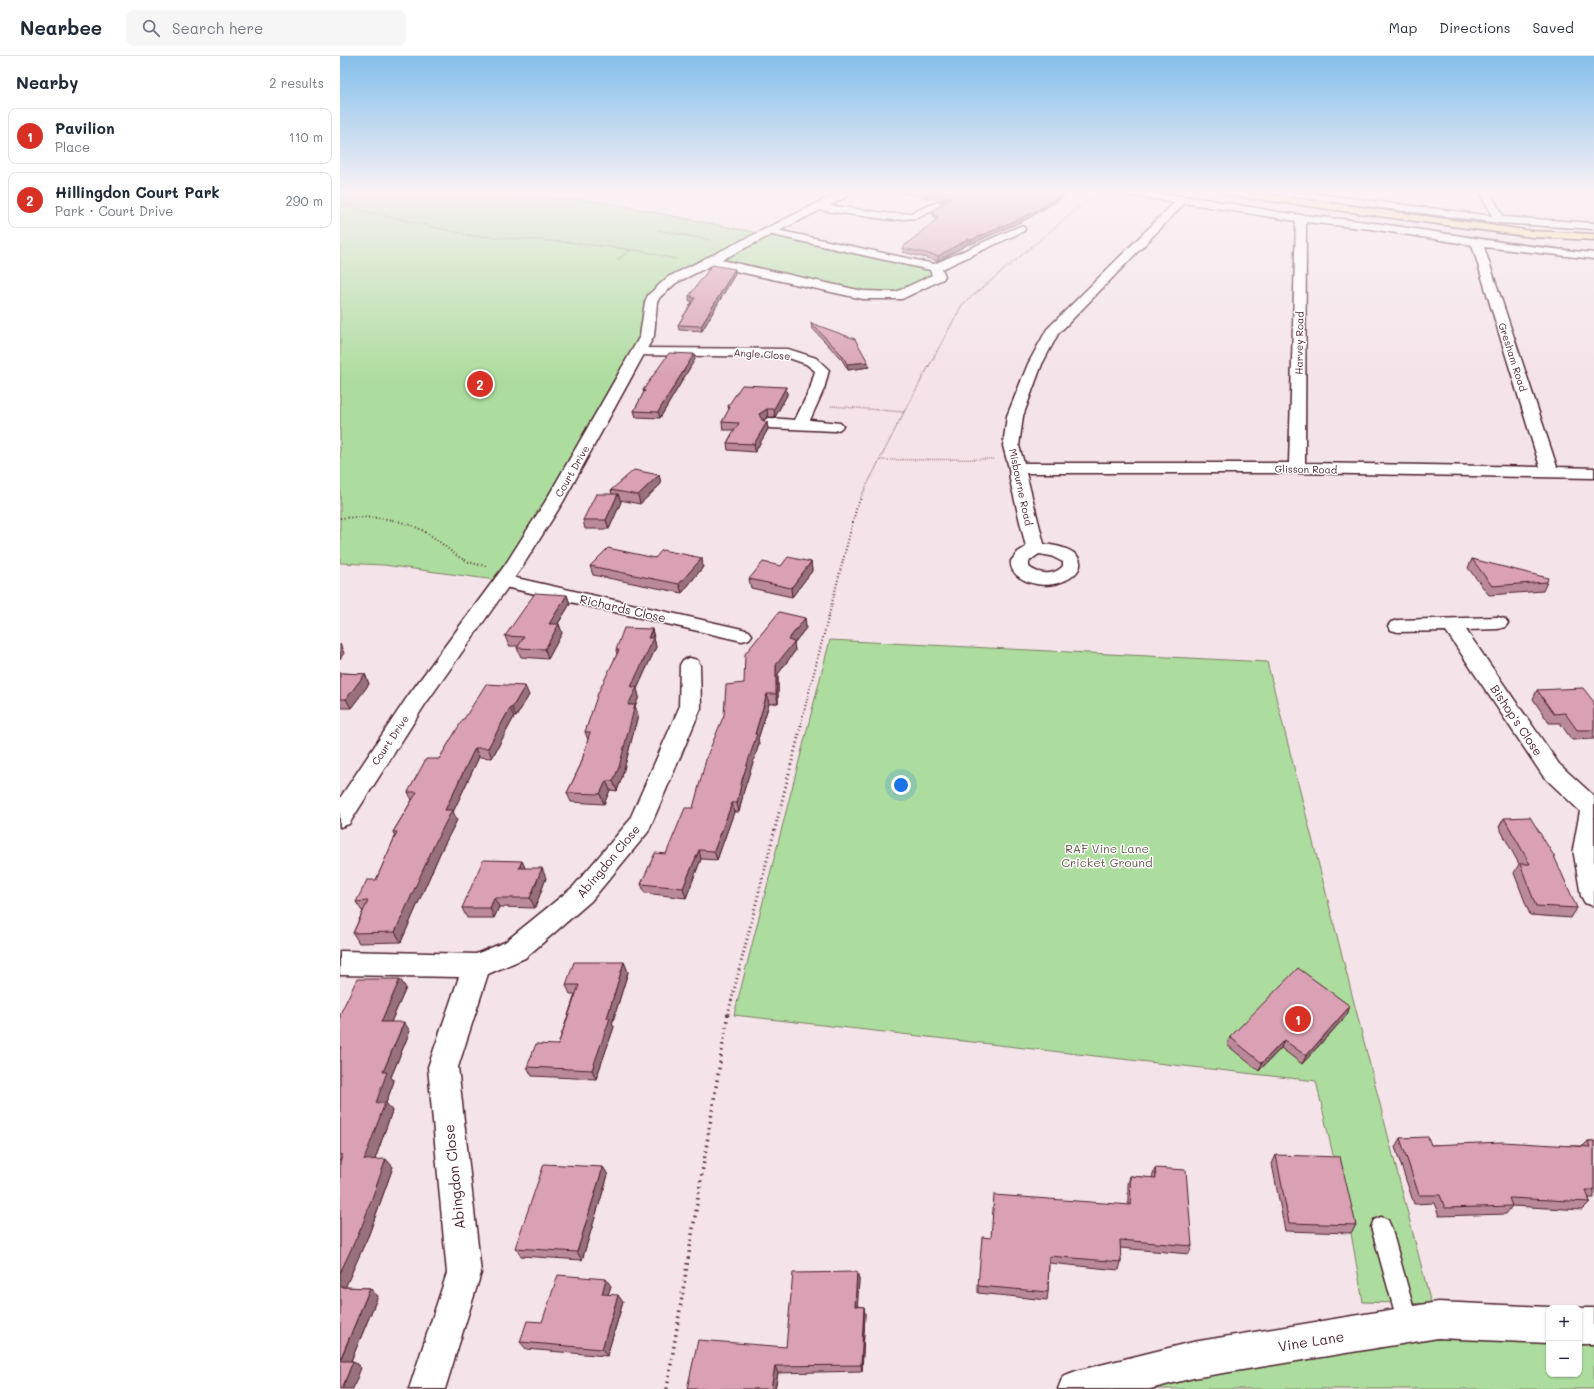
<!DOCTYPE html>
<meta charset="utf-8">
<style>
body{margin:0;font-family:Mali,sans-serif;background:#f6f6f7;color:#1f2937}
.controls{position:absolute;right:12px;bottom:12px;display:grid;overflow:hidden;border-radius:8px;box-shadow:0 1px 3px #0004}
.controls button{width:36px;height:36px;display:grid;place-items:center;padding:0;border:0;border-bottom:1px solid #e0e1e3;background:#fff;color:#1f2937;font:20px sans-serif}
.you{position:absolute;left:561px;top:729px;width:14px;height:14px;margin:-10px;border:3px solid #fff;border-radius:50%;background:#1a73e8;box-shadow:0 0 0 6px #1a73e833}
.badge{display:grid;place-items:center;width:26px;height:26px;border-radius:50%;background:#d93025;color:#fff;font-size:13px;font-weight:700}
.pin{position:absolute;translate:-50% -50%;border:2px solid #fff;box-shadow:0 1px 4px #0006}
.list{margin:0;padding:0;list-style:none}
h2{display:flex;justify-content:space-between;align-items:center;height:52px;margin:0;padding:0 16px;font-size:17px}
h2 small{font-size:13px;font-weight:400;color:#747a83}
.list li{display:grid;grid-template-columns:26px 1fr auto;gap:12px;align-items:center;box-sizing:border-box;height:56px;margin:0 8px 8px;padding:0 8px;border:1px solid #e0e1e3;border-radius:8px}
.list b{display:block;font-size:15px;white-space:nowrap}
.list p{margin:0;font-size:13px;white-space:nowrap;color:#747a83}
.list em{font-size:13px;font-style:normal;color:#747a83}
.icon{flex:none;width:22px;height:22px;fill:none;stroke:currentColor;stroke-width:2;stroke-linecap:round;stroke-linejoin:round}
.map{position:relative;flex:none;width:1254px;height:1333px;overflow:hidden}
header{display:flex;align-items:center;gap:24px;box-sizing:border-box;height:56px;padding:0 20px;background:#fff;border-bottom:1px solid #e0e1e3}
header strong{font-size:19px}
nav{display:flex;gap:22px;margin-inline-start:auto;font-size:14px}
.search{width:280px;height:36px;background:#f6f6f7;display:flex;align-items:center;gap:10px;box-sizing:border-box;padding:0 14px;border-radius:8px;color:#747a83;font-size:15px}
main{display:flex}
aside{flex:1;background:#fff}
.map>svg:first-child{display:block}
</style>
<header>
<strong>Nearbee</strong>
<div class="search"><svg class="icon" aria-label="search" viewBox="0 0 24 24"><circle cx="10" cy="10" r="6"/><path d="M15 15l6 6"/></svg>Search here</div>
<nav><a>Map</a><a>Directions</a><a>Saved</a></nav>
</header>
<main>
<aside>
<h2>Nearby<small>2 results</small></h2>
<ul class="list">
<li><span class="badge">1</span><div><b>Pavilion</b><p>Place</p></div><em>110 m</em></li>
<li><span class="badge">2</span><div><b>Hillingdon Court Park</b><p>Park · Court Drive</p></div><em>290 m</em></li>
</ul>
</aside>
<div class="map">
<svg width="1254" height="1333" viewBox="0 0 1254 1333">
<rect width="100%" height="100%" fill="#f4e3e8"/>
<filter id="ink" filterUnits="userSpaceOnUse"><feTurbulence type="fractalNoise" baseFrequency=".025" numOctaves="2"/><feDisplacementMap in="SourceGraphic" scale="8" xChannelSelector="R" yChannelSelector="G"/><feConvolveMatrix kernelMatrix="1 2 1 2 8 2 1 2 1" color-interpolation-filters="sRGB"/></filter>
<g filter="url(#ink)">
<path fill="#addd9e" stroke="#7c7e64" d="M 0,136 L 114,136 L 258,145 L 423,178 L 428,175 L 583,208 L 599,220 L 558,240 L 523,239 L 368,205 L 314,239 L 309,268 L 163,525 L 44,509 L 0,507 Z
M 490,584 L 927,606 L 1091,1248 L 1023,1246 L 1011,1177 L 976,1025 L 394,959 Z
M 1209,1274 L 1209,1318 L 1239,1318 L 1239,1274 L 1254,1275 L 1254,1333 L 789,1333 L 1038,1284 Z"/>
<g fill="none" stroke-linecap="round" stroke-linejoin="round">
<defs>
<path id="service" d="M 1041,1161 L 1048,1164 L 1051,1171 L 1078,1268 L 1075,1275 L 1068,1278 L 1061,1275 L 1058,1268 L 1031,1171 L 1034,1164 Z"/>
<path id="minor" d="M 790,136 C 842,136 893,149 945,157 C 977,161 1009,163 1041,168 C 1112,178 1182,191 1254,197 L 1254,203 L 1144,191 L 1217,411 L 1254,412 L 1254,422 L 957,417 L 686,417 L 704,488 C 780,497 719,548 679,521 C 674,517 670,512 671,505 L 678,496 L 686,491 L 670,424 L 669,412 L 663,390 L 667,360 L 688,308 L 707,273 L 835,146 L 794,140 L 790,139 ZM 845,147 L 956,165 L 949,407 L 684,407 L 679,390 L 683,360 L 702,308 L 718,278 ZM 966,166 L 1031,173 L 1132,189 L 1200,411 L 965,407 ZM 699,498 L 711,500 L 723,506 L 723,510 C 714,520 699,519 689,511 L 689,505 Z
M 942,136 L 962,136 L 1152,160 L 1140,136 L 1150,136 L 1163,161 L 1254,167 L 1254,173 L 1159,167 L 949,140 L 946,145 L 942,146 L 937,143 Z
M 598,146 L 602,147 L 603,149 L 602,151 L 577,162 L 552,164 L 479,154 L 474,151 L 479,148 L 552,158 L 571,157 Z
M 680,170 L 684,171 L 685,173 L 684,175 L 602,213 L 605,220 L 603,223 L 562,243 L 523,243 L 368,209 L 364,207 L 362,205 L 364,203 L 368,201 L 523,235 L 556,236 L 592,219 L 590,214 L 428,178 L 422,175 L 428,172 L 594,208 Z
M 299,292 L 448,293 L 476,302 L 489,314 L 484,333 L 470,364 L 500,367 L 503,370 L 500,373 L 495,375 L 429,372 L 424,370 L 421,367 L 424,364 L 429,362 L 455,364 L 470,333 L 475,315 L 466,308 L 446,301 L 294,299 L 292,296 L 294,293 Z
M 163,519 L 402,573 L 409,575 L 412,579 L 409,583 L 402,585 L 156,529 L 154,525 L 156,521 Z
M 1158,561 L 1165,563 L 1168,567 L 1165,571 L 1158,573 L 1126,574 L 1219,708 L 1254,740 L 1254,850 L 1245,847 L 1241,840 L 1233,793 L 1240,755 L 1203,720 L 1106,575 L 1058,576 L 1051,574 L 1048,570 L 1051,566 L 1058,564 Z
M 350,602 L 357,604 L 360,609 L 361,652 L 308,776 L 251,845 L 185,902 L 148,918 L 118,1011 L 141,1217 L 105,1333 L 69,1333 L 107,1217 L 88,1011 L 119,921 L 0,919 L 0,895 L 136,898 L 165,886 L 233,831 L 289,765 L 339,652 L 340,609 L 343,604 Z
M 1098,1246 L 1209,1251 L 1211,1252 L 1209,1252 L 1209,1287 L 1098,1282 L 853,1322 L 810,1333 L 718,1333 L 723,1320 L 736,1315 L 853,1286 Z
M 1239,1252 L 1254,1252 L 1254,1288 L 1239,1288 Z"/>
<path id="tertiary" d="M 500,136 L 513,136 L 512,138 L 336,227 L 320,241 L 317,246 L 314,280 L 223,446 L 182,511 L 84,650 L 9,768 L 0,771 L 0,742 L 68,640 L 165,509 L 205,446 L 300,280 L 305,246 L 308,239 L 328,221 Z"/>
<path id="primary" d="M 882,136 L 909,136 L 1192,175 L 1254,178 L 1254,184 L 1192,181 L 887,139 Z"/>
</defs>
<use href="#service" stroke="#4a1f2b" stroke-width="3"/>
<use href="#minor" stroke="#4a1f2b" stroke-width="3"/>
<use href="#tertiary" stroke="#4a1f2b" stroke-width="3"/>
<use href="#primary" stroke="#4a1f2b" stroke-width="3"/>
<path stroke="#4a1f2b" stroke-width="1.5" stroke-dasharray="0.5 1.5" stroke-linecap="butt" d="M 0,147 L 24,155 L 133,180 L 227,186 L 303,195 L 335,203
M 318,174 L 371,184
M 278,203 L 291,194
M 491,350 L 564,356
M 540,404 L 654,403
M 520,443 L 564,356 L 622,249 L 757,136"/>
<path stroke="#4a1f2b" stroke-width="2" stroke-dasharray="1 2.5" stroke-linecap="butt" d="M 0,462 C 29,460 61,461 87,477 C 111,492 116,507 148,510
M 461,667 L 517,450 L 521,442"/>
<path stroke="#4a1f2b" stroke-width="3" stroke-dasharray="1 3.5" stroke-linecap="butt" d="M 388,958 L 462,666"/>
<path stroke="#4a1f2b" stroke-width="3.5" stroke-dasharray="1.5 4.5" stroke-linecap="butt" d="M 327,1333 L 388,957"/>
<use href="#service" fill="#fff" fill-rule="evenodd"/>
<use href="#minor" fill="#fff" fill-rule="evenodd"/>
<use href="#tertiary" fill="#fff" fill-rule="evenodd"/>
<use href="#primary" fill="#fadf96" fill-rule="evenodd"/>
</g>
<path fill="#bb8a9a" stroke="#4a1f2b" d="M 557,136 L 732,136 L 687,163 L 631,188 L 628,188 L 598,205 L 563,196 L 562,192 L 596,164 L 593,159 L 592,155 L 607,145 Z
M 395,218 L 362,275 L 339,274 L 338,269 L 352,246 L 352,245 L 349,245 L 349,240 Z
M 471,267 L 529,311 L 508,314 L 502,304 L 472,272 Z
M 355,303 L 320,362 L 296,361 L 294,355 L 304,337 L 303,334 Z
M 446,331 L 447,339 L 435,361 L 428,361 L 423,364 L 427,366 L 428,373 L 415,396 L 388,394 L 387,387 L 394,374 L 383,374 L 382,366 L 389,354 L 388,350 Z
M 319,419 L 321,428 L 300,448 L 280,444 L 281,446 L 269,473 L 245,473 L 243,464 L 272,438 L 271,434 Z
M 353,501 L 363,511 L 342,537 L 253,519 L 250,510 L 315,502 Z
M 1132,503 L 1207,526 L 1203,535 L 1149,539 L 1128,512 Z
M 471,506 L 472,515 L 452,541 L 411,532 L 409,523 L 441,510 Z
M 227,539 L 230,548 L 218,568 L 219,568 L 222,577 L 208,603 L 181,601 L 177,592 L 178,590 L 169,590 L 165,580 Z
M 465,562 L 466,572 L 454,587 L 455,595 L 438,618 L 438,647 L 429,648 L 418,683 L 419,688 L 404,734 L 399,756 L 394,756 L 377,804 L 361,803 L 346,842 L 305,837 L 301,828 L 326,798 Z
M 312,573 L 316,591 L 297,633 L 299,641 L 295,650 L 298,659 L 282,721 L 277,735 L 270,734 L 264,748 L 231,746 L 227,737 L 241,708 L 248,684 L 245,676 L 277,598 L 276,594 Z
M 0,617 L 25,618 L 29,628 L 11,652 L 0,652 Z
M 1197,634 L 1254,646 L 1254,683 L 1232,684 L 1220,667 L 1209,667 L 1193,643 Z
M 189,639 L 176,661 L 174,661 L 152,702 L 139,701 L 113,756 L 117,764 L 101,795 L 61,886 L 19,887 L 13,877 L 23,855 L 22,855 L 16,846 L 36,824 L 55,781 L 53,776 L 72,744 L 68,736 L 99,703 L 124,663 Z
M 1164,762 L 1237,852 L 1231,862 L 1190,859 L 1174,817 L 1179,808 L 1159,771 Z
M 182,805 L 185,812 L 206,822 L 195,852 L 159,851 L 154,862 L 127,862 L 122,852 Z
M 284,906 L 288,916 L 272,968 L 274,971 L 256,1023 L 192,1020 L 187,1011 L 218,989 L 235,938 L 230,938 L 226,929 Z
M 66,932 L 51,966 L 70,975 L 51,1021 L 54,1025 L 46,1047 L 52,1055 L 35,1103 L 53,1111 L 29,1178 L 5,1231 L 30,1232 L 38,1240 L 11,1305 L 13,1305 L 21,1312 L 0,1333 L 0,958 Z
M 1007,959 L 962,1008 L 941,992 L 919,1015 L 887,989 L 890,981 Z
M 1060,1082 L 1091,1089 L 1243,1090 L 1248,1085 L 1254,1085 L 1254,1142 L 1249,1142 L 1250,1146 L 1242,1154 L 1172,1150 L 1166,1158 L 1099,1160 L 1094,1147 L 1074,1148 L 1055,1091 Z
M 936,1099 L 1016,1169 L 1011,1177 L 945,1175 L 932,1108 Z
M 263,1111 L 268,1119 L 242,1204 L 181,1200 L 175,1192 Z
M 815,1112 L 852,1190 L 849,1198 L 780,1192 L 781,1206 L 779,1214 L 709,1207 L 708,1236 L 707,1244 L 638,1237 L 638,1230 L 651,1182 L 788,1149 L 788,1128 L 790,1120 L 812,1122 Z
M 517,1216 L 519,1224 L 517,1250 L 524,1251 L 525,1258 L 522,1315 L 438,1317 L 435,1333 L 347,1333 L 446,1291 Z
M 271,1230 L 268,1238 L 283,1246 L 267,1300 L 186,1293 L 180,1286 L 202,1266 Z"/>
<path fill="#98717d" stroke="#4a1f2b" d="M 726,136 L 732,136 L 687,163 L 631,188 L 631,184 Z
M 628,183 L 628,188 L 598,205 L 598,200 Z
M 395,213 L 395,218 L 362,275 L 361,270 Z
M 354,298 L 355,303 L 320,362 L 318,356 Z
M 528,306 L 529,311 L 508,314 L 507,308 Z
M 446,331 L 447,339 L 435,361 L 434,353 Z
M 427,353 L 428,361 L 420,366 L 419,358 Z
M 427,366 L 428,373 L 415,396 L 414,388 Z
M 319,419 L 321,428 L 300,448 L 298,439 Z
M 278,438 L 281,446 L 269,473 L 266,464 Z
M 362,502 L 363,511 L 342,537 L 339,528 Z
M 471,506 L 472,515 L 452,541 L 451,532 Z
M 227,539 L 230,548 L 212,577 L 209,568 Z
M 465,562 L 466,572 L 454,587 L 455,595 L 438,618 L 438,647 L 436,638 L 436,609 L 448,584 Z
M 219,568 L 222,577 L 208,603 L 205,593 Z
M 312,573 L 316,591 L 297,633 L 299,641 L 295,650 L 298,659 L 282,721 L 277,735 L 273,725 L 291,631 Z
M 0,588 L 4,597 L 0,603 Z
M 25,618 L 29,628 L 11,652 L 6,643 Z
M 185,630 L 189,639 L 176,661 L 172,652 Z
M 427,638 L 429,648 L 418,683 L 419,688 L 404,734 L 399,756 L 397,747 L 402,724 L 415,678 Z
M 170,652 L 174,661 L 152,702 L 148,692 Z
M 135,692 L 139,701 L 113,756 L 117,764 L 101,795 L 61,886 L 55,876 L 105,754 Z
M 266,725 L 270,734 L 264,748 L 260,738 Z
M 392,747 L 394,756 L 377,804 L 374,795 Z
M 359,794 L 361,803 L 346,842 L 343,832 Z
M 182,805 L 186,814 L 179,812 Z
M 202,812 L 206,822 L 195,852 L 190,842 Z
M 154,842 L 159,851 L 154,862 L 150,852 Z
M 284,906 L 288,916 L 272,968 L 274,971 L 256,1023 L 252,1014 L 267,962 Z
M 60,923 L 66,932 L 47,975 L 41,966 Z
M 1010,950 L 1007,959 L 962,1008 L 966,1000 Z
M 64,966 L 70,975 L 51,1021 L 54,1025 L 46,1047 L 52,1055 L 32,1112 L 24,1104 L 36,1047 L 43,1016 Z
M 944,984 L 941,992 L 919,1015 L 922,1007 Z
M 46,1103 L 53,1111 L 29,1178 L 5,1232 L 0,1228 L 0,1217 Z
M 263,1111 L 268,1119 L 242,1204 L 237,1196 Z
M 517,1216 L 519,1224 L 517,1258 L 515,1250 Z
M 266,1223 L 271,1230 L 266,1245 L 262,1238 Z
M 30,1232 L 38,1240 L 8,1312 L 0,1305 Z
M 278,1239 L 283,1246 L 267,1300 L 262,1293 Z
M 524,1251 L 525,1258 L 522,1315 L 521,1309 Z
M 13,1305 L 21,1312 L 13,1333 L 2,1333 Z
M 435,1310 L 438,1317 L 435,1333 L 431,1333 Z"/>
<path fill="#d9a1b3" stroke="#4a1f2b" d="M 578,136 L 726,136 L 688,159 L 631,184 L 628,183 L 598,200 L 562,192 L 598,162 L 592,155 L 612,142 Z
M 372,209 L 395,213 L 361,270 L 338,269 L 355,242 L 351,242 L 353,240 L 349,240 Z
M 471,267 L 515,283 L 528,306 L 507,308 L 502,299 Z
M 329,297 L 354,298 L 318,356 L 294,355 L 305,334 L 303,334 Z
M 402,329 L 446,331 L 434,353 L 427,353 L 419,358 L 422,364 L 427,366 L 414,388 L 387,387 L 399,367 L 382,366 L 390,351 L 388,350 Z
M 294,414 L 319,419 L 298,439 L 271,434 Z
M 256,438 L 278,438 L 266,464 L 243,464 Z
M 268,492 L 315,502 L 322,494 L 353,500 L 352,500 L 362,502 L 339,528 L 250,510 Z
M 448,501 L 471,506 L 451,532 L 409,523 L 423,506 L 441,510 Z
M 1132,503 L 1208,522 L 1207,526 L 1152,530 Z
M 195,537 L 227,539 L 209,568 L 219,568 L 205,593 L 177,592 L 184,581 L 165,580 Z
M 439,556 L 465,562 L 448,584 L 454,586 L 436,609 L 436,638 L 427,638 L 415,678 L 417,678 L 402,724 L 397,747 L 392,747 L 374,795 L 359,794 L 343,832 L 301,828 L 315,797 L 326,798 L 345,752 L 353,752 L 367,700 L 384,659 L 386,629 L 404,627 L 405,598 Z
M 284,572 L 312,573 L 308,582 L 314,582 L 291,631 L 297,631 L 288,649 L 295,649 L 279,711 L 273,725 L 266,725 L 260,738 L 227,737 L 241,708 L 250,676 L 245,676 L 258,637 L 279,594 L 276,594 Z
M 0,617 L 25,618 L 6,643 L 0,643 Z
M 146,628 L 185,630 L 172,652 L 170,652 L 148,692 L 135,692 L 105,754 L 112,754 L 96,785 L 55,876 L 13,877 L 28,845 L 16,846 L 27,824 L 36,824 L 57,776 L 53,776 L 77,736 L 68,736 L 86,703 L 99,703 L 123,663 L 124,663 Z
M 1243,632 L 1254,646 L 1254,674 L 1237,674 L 1225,657 L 1214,658 L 1197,634 Z
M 1190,761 L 1214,800 L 1237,852 L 1196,850 L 1180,808 L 1190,808 L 1164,762 Z
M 143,804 L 182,805 L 179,812 L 202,812 L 190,842 L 154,842 L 150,852 L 122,852 Z
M 234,906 L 284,906 L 267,962 L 270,962 L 252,1014 L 187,1011 L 196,988 L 218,989 L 239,929 L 226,929 Z
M 958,912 L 1010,950 L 966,1000 L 944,984 L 922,1007 L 890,981 Z
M 17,923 L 60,923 L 41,966 L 64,966 L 43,1016 L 47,1016 L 36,1047 L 45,1047 L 24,1104 L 46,1103 L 22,1170 L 0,1217 L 0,1106 L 3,1099 L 0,1099 L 0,993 L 1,991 L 0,991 L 0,958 Z
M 1088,1081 L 1091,1089 L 1162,1086 L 1250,1091 L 1248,1085 L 1254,1085 L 1254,1134 L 1246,1134 L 1250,1146 L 1169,1142 L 1172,1150 L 1105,1152 L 1100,1139 L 1079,1139 L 1060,1082 Z
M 936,1099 L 1000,1101 L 1016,1169 L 949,1167 Z
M 204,1108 L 263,1111 L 237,1196 L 175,1192 Z
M 815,1112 L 846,1114 L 852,1190 L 780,1184 L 781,1206 L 709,1200 L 708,1236 L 638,1230 L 642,1181 L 651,1182 L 654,1139 L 791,1149 L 790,1120 L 816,1122 Z
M 517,1216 L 515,1250 L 524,1251 L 521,1309 L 435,1310 L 431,1333 L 347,1333 L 358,1284 L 446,1291 L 453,1217 Z
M 218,1219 L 266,1223 L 262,1238 L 278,1239 L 262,1293 L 180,1286 L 187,1265 L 202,1266 Z
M 0,1231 L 30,1232 L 0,1304 Z
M 0,1305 L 13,1305 L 2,1333 L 0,1333 Z"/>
</g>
<linearGradient id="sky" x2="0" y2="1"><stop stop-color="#84bfeb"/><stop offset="0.42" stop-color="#faf2f5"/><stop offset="1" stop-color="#faf2f5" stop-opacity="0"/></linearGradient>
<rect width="1254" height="323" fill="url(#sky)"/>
<g text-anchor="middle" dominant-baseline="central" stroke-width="3" stroke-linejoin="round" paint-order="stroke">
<g font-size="10" fill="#4a1f2b" stroke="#fff">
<text transform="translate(959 287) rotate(-89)">Harvey Road</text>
<text transform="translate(422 298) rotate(4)">Angle Close</text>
<text transform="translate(1173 301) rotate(72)">Gresham Road</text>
<text transform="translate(966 413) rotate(1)">Glisson Road</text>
<text transform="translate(232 415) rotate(-60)">Court Drive</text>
<text transform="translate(681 431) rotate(78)">Misbourne Road</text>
<text transform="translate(50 684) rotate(-56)">Court Drive</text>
</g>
<g font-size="12" fill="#4a1f2b" stroke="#fff">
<text transform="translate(283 552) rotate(13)">Richards Close</text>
<text transform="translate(1177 664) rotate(56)">Bishop's Close</text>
<text transform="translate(268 805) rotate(-50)">Abingdon Close</text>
</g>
<g font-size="12" fill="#68584e" stroke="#fff">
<text x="767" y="792">RAF Vine Lane<tspan x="767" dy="14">Cricket Ground</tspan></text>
</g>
<g font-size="14" fill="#4a1f2b" stroke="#fff">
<text transform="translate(114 1121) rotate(-96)">Abingdon Close</text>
<text transform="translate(971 1285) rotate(-9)">Vine Lane</text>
</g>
</g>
</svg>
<div class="controls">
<button>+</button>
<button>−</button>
</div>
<div class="you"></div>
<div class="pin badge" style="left:958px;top:963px">1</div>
<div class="pin badge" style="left:140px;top:328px">2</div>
</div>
</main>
